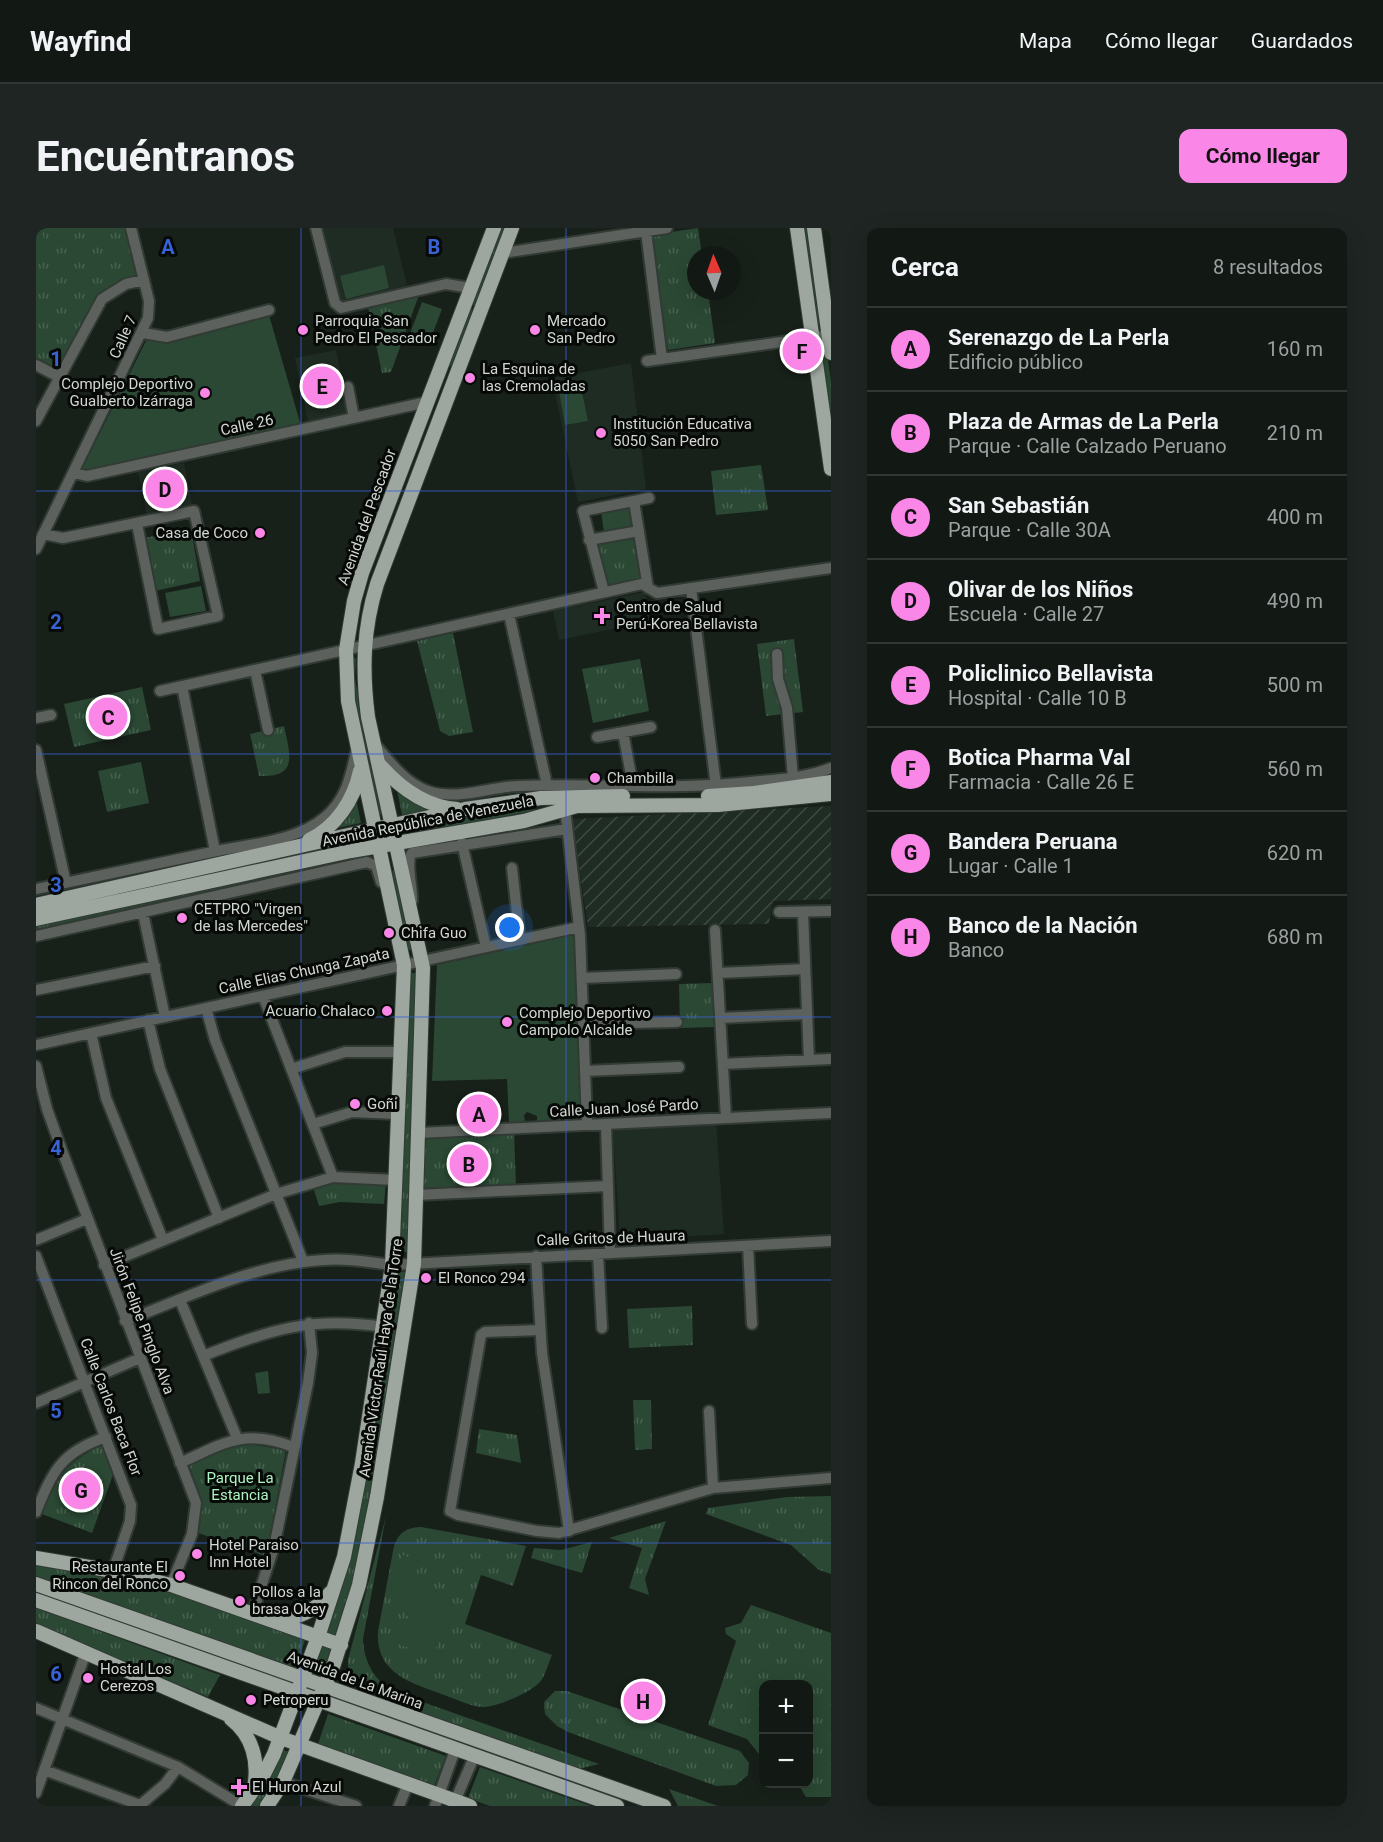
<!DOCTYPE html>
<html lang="es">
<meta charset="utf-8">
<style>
body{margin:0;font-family:Roboto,sans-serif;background:#1f2522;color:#f1f3f6}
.controls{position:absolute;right:18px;bottom:18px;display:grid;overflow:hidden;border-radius:12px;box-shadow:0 6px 24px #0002}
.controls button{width:54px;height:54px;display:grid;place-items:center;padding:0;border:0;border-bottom:2px solid #313734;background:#121814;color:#f1f3f6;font:30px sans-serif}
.compass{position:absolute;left:651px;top:18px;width:54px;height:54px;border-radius:50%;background:#121814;box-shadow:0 6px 24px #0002;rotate:358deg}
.you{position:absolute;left:474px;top:700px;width:21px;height:21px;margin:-15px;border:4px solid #fff;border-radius:50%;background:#1a73e8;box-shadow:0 0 0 9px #1a73e833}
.badge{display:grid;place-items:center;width:39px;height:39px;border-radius:50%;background:#fa87e7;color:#111;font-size:20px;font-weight:700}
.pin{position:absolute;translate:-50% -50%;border:3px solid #fff;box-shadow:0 2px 6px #0006}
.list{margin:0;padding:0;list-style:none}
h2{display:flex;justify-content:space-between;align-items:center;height:78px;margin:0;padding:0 24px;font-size:26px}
h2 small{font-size:20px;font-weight:400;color:#9ca0a0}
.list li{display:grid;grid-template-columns:39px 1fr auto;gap:18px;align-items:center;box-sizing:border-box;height:84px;padding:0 24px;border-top:2px solid #313734}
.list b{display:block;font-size:22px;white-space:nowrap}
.list p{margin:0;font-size:20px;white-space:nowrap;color:#9ca0a0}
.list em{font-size:20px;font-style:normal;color:#9ca0a0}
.map{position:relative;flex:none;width:795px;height:1578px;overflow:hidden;border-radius:12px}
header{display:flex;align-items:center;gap:36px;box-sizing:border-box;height:84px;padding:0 30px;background:#121814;border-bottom:2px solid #313734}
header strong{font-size:28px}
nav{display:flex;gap:33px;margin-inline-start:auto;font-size:21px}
.intro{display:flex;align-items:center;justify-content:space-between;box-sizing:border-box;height:144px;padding:0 36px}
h1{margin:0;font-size:42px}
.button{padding:15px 27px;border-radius:12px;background:#fa87e7;color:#111;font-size:21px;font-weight:700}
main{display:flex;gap:36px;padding:0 36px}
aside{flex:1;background:#121814;border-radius:12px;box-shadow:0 6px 24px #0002}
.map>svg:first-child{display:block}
</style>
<header>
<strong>Wayfind</strong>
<nav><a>Mapa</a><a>Cómo llegar</a><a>Guardados</a></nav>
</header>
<div class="intro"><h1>Encuéntranos</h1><a class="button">Cómo llegar</a></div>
<main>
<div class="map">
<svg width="795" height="1578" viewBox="0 0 795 1578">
<defs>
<pattern id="industrial-furrows" width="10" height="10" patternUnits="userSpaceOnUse" patternTransform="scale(1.5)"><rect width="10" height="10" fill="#1f2c23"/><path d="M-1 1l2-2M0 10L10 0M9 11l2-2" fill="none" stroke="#3f4a42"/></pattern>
<pattern id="grass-tufts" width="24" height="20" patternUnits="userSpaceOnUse" patternTransform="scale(1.5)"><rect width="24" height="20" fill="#2a4834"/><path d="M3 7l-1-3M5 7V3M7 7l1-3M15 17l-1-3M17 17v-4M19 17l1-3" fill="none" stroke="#486250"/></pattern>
</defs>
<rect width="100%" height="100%" fill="#18201a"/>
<path fill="#1f2c23" d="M 283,0 L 357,0 L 371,57 L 304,76 Z
M 300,122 L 313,185 L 272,193 L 259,130 Z
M 595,135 L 610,261 L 542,274 L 516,150 Z
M 148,235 L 156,277 L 111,287 L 102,244 Z
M 609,364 L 615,393 L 523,412 L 517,383 Z
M 680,895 L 688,1006 L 584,1013 L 577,901 Z"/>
<path fill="url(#industrial-furrows)" d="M 795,578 L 795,671 L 737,673 L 733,696 L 552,699 L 536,591 Z"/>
<path fill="url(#grass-tufts)" d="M 0,0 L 89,0 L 100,47 L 65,64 L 22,144 L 0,132 Z
M 463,0 L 470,0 L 441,78 L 434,76 Z
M 662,0 L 666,27 L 660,27 L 660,63 L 672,63 L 679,115 L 632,122 L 615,7 Z
M 765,0 L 775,0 L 787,96 L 779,97 Z
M 383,67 L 355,144 L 346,145 L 332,79 Z
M 432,80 L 439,83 L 418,139 L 410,137 Z
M 783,120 L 790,120 L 795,153 L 795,214 Z
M 725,237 L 732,282 L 680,287 L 675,243 Z
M 155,301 L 164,353 L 119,363 L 108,310 Z
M 597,309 L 605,351 L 571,359 L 559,315 Z
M 417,405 L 437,504 L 413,508 L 404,503 L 381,413 Z
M 758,411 L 767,484 L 730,488 L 721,416 Z
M 317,428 L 320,431 L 319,451 L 347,586 L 341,587 L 317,478 Z
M 604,431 L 613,483 L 557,495 L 546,441 Z
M 106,459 L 115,502 L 38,519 L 28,476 Z
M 248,498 C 254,526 263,550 223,548 L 214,506 Z
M 105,534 L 113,575 L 71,584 L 62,543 Z
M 361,562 L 393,583 L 366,587 Z
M 320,571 L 325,595 L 301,600 Z
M 512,580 L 371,607 L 369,600 L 436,587 Z
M 324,612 L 324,616 L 0,687 L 0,682 Z
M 207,622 L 0,668 L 0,665 Z
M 297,634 L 298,637 L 0,703 L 0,698 Z
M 359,642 L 378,721 L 371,723 L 356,643 Z
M 375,745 L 382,745 L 373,1024 L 363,1024 L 366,875 Z
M 677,755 L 678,799 L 644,800 L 643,756 Z
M 478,903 L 480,959 L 387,960 L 390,908 Z
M 297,953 L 350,955 L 348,976 L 304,974 L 283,978 L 277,959 Z
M 362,1044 L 371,1044 L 328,1312 L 301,1410 L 290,1404 L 334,1219 Z
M 656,1078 L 657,1117 L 593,1120 L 591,1081 Z
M 597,1172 L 615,1172 L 616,1221 L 599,1222 Z
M 443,1201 L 481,1207 L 485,1235 L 440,1225 Z
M 205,1215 L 250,1222 L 230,1328 L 162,1305 C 169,1276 163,1264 153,1237 Z
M 67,1216 L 78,1244 L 56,1305 L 6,1286 C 24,1245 26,1238 67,1216 Z
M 795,1268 L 795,1346 L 783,1342 L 755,1317 L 670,1286 L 672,1280 L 751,1269 Z
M 350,1288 L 327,1411 C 328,1435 339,1454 361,1465 L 563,1536 L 542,1541 L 353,1475 C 336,1461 310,1461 312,1432 Z
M 630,1293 L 609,1351 L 613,1367 L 593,1360 L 606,1320 L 573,1310 Z
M 385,1299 L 490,1318 L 477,1358 L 445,1347 L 429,1396 L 516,1427 C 512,1436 509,1450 502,1456 C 492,1465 461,1479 448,1479 C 435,1479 420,1471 408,1467 C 376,1455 339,1446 342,1403 L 358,1318 C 362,1305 371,1299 385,1299 Z
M 556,1314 L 546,1345 L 495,1330 L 498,1320 L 525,1322 Z
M 0,1333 L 130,1361 L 269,1412 L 259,1442 L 0,1351 Z
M 715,1377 L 795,1405 L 795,1569 L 770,1569 L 764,1559 L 754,1556 L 772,1556 L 772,1456 L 728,1456 L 727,1531 L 711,1511 L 672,1497 L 700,1413 L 690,1406 L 689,1400 L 705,1395 Z
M 0,1380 L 184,1447 L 172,1469 L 0,1397 Z
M 284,1417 L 297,1419 L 287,1450 L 273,1445 Z
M 519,1463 L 531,1463 L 704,1523 L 713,1535 L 712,1547 L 700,1557 L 680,1558 L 532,1504 L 521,1498 L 509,1486 L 508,1474 Z
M 298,1467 L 442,1519 L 442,1521 L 296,1470 Z
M 292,1486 L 410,1528 L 398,1558 L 282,1516 Z
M 247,1522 L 254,1524 L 228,1578 L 215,1578 L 233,1553 Z
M 444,1539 L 555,1578 L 454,1578 L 432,1570 Z
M 494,1542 L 508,1543 L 572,1566 L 571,1569 Z
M 633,1561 L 682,1578 L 642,1578 Z"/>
<path fill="#2a4834" d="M 0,0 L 5,0 L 11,21 L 0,24 Z
M 348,37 L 353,60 L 310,71 L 304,48 Z
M 386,74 L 406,81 L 393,115 L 373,108 Z
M 233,87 L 265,198 L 61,245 L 45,243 L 111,111 L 130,116 Z
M 544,154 L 552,193 L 529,197 L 522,158 Z
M 596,278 L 599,300 L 568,305 L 565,283 Z
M 165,358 L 170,383 L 134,389 L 129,365 Z
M 536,707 L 539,710 L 547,888 L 545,890 L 501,893 L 501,888 L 491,884 L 488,887 L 489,894 L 473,895 L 471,851 L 396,853 L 401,737 Z
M 232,1143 L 234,1165 L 222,1166 L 219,1145 Z
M 367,1327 L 384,1334 L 371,1369 L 354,1362 Z
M 378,1363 L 416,1376 L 407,1401 L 369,1387 Z
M 368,1390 L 406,1404 L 397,1428 L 359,1415 Z"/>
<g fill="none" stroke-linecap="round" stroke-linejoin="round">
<defs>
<path id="minor" d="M 280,0 L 299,75 L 305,80 L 410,56 L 434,60
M 610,3 L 626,131
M 467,25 L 631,0
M 107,105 L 131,109 L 233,82
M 611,133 L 795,107
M 0,137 L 23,149
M 312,159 L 318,190
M 0,193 L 66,71 L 90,56 L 108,52
M 38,245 L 51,248 L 391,174
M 598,273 L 612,360
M 7,306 L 27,310 L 158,283 L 182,388 L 122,401 L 101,296
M 553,312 L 603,303
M 0,321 L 112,90 L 113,73 L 95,0
M 655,360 L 680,558
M 568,364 L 547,283 L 613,270
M 473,386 L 511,557
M 741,426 L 742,451 L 751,480 L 757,550
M 219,442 L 232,502
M 146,458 L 179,623
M 124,463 L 606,356 L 621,365 L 795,340
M 0,490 L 15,487
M 587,504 L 597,558
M 561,509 L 615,499
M 338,515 C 353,533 369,555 392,563 C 422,573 452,559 482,558 C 563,555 643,563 724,553 C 748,551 772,549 795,540
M 0,522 L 30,655
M 529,581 L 544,707 L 551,896
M 426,615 L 450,719
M 476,640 L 484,712
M 0,661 C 59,649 117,636 176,624 C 212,616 260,614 289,589 C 311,571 315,546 321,520
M 376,673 C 377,659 369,634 376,625 L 531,601
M 743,684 L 795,683
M 107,685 L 129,789
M 767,685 L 773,832
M 679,702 L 690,890
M 0,708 L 331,634 L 340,638 L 345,654
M 682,745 L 769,741
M 546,750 L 640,746
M 0,762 L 119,738
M 227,768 L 297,949
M 170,780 L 179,812 L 267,1033
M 684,790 L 771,786
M 112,792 L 124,841 L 183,990
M 547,796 L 641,794
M 55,805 L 70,870 L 127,1012
M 0,817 L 543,699
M 687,836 L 795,831
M 0,838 L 11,881 L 25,920 L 160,1275 L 156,1306 L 135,1357
M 255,841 L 309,824 L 364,824
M 549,843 L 643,839
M 277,896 L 316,884 L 361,886
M 570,896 L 574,1025
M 383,905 L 795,885
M 380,967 L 572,958
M 0,1012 L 51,991
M 712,1018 L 716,1096
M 562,1026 L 566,1100
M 0,1028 L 95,1277 L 94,1293 L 77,1343
M 500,1028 L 506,1125 L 533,1303
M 68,1037 L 240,966 L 297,949 L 359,952
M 144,1072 L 201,1210
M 89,1093 C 152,1069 219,1036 287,1032 C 310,1030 333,1034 356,1037 L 795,1013
M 504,1102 L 449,1104 L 445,1107 L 414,1283 L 422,1287 L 501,1303 L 523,1305 L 677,1260 L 795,1250
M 167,1128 C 232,1102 276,1088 347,1099
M 0,1175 L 104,1130
M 673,1183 L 677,1260
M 144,1235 C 188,1215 209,1200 257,1219
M 0,1284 C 17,1242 26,1224 70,1209
M 216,1387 L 238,1319 L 272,1155 L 276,1125 L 273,1095
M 0,1480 L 142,1539 L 206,1578
M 8,1542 L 104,1577
M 247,1554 L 320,1578
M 0,1565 L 50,1424
M 103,1578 L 129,1556 L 142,1539
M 363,1578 L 372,1556
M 399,1578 L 419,1522
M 417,1578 L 438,1529"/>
<path id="major" d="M 761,0 L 795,241
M 778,0 L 795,125
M 343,536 C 363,559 390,579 421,581
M 672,568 L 718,565 L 795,554
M 273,612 C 300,599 318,572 324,543
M 0,677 L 429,581 L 505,570 L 587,568
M 0,691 L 315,623 L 488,593 L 541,578 L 682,577 L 795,566
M 0,1330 L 77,1343 L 135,1357 L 305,1417
M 0,1356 L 628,1578
M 0,1372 L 581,1578
M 238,1393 C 262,1390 279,1384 294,1365
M 0,1403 L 245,1510 L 434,1578
M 195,1491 C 217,1508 223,1534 218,1560
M 206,1578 L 226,1550 L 238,1526 L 282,1409 L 308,1329 L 326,1235 L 356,1037 L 368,737 L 312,473 L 310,422 L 318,373 L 326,345 L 458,0
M 231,1578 L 247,1554 L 298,1436 L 323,1357 L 341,1269 L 378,1036 L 387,740 L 332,489 C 326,442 327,401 341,356 L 476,0"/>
</defs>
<use href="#minor" stroke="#323a34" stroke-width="14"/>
<use href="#major" stroke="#323a34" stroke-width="16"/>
<use href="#minor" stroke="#5d615e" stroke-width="10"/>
<use href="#major" stroke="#9da69f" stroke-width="14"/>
</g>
<path fill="none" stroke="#3863d7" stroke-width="1.5" stroke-opacity="0.55" d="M 265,0 L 265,1578M 530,0 L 530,1578M 0,263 L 795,263M 0,526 L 795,526M 0,789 L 795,789M 0,1052 L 795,1052M 0,1315 L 795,1315"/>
<g fill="#fa87e7" stroke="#060906" stroke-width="2">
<circle cx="267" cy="102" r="6"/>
<circle cx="499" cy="102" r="6"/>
<circle cx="434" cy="150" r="6"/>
<circle cx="169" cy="165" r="6"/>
<circle cx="565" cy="205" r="6"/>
<circle cx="224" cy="305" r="6"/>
<path d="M563 379h6v6h6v6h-6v6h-6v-6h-6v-6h6z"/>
<circle cx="559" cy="550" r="6"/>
<circle cx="146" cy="690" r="6"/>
<circle cx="353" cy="705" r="6"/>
<circle cx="351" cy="783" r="6"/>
<circle cx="471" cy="794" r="6"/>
<circle cx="319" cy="876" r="6"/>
<circle cx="390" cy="1050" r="6"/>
<circle cx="161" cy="1326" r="6"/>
<circle cx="144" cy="1348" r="6"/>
<circle cx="204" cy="1373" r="6"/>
<circle cx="52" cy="1450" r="6"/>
<circle cx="215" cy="1472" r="6"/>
<path d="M200 1550h6v6h6v6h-6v6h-6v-6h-6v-6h6z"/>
</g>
<g text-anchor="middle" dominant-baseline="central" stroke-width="6" stroke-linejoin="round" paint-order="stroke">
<g font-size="15" fill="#d2d7d3" stroke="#060906" text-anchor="start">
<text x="279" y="93">Parroquia San<tspan x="279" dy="17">Pedro El Pescador</tspan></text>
<text x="511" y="93">Mercado<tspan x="511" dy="17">San Pedro</tspan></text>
<text x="446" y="141">La Esquina de<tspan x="446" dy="17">las Cremoladas</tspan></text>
<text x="157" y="156" text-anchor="end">Complejo Deportivo<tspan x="157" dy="17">Gualberto Izárraga</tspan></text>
<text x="577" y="196">Institución Educativa<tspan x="577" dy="17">5050 San Pedro</tspan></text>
<text x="212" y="305" text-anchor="end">Casa de Coco</text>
<text x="580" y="379">Centro de Salud<tspan x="580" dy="17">Perú-Korea Bellavista</tspan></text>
<text x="571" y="550">Chambilla</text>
<text x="158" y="681">CETPRO "Virgen<tspan x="158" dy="17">de las Mercedes"</tspan></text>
<text x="365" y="705">Chifa Guo</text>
<text x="339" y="783" text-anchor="end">Acuario Chalaco</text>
<text x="483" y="785">Complejo Deportivo<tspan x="483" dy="17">Campolo Alcalde</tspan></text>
<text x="331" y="876">Goñi</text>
<text x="402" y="1050">El Ronco 294</text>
<text x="173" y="1317">Hotel Paraiso<tspan x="173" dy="17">Inn Hotel</tspan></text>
<text x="132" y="1339" text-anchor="end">Restaurante El<tspan x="132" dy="17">Rincon del Ronco</tspan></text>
<text x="216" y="1364">Pollos a la<tspan x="216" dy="17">brasa Okey</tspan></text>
<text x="64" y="1441">Hostal Los<tspan x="64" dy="17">Cerezos</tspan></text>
<text x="227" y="1472">Petroperu</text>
<text x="216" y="1559">El Huron Azul</text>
</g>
<g font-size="15" fill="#d2d7d3" stroke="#060906">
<text transform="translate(87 109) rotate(-66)">Calle 7</text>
<text transform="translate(211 197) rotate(-12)">Calle 26</text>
<text transform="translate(331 289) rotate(-70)">Avenida del Pescador</text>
<text transform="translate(392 593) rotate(-11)">Avenida República de Venezuela</text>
<text transform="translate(268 743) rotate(-12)">Calle Elias Chunga Zapata</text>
<text transform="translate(588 880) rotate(-3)">Calle Juan José Pardo</text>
<text transform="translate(575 1010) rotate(-2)">Calle Gritos de Huaura</text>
<text transform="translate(106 1093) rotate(69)">Jirón Felipe Pinglo Alva</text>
<text transform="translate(345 1130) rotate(-82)">Avenida Víctor Raúl Haya de la Torre</text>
<text transform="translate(75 1179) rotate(69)">Calle Carlos Baca Flor</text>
<text transform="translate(319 1452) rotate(20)">Avenida de La Marina</text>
</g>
<g font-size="15" fill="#adf3c2" stroke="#060906">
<text x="204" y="1250">Parque La<tspan x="204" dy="17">Estancia</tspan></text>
</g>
</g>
<g font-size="20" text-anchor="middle" font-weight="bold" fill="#3863d7" stroke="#060906" stroke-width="6" stroke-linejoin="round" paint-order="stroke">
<text x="132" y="26">A</text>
<text x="398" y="26">B</text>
<text x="20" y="138">1</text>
<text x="20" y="401">2</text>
<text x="20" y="664">3</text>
<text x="20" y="927">4</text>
<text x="20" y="1190">5</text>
<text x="20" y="1453">6</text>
</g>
</svg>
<div class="controls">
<button>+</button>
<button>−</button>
</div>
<svg class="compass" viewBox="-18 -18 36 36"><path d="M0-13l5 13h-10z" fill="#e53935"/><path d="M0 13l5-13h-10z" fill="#9ca0a0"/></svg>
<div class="you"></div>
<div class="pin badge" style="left:443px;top:886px">A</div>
<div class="pin badge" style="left:433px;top:936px">B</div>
<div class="pin badge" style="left:72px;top:489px">C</div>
<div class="pin badge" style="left:129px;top:261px">D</div>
<div class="pin badge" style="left:286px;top:158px">E</div>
<div class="pin badge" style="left:766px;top:123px">F</div>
<div class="pin badge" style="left:45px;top:1262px">G</div>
<div class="pin badge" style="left:607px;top:1473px">H</div>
</div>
<aside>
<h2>Cerca<small>8 resultados</small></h2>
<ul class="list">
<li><span class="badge">A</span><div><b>Serenazgo de La Perla</b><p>Edificio público</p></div><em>160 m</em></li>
<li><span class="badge">B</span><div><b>Plaza de Armas de La Perla</b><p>Parque · Calle Calzado Peruano</p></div><em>210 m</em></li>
<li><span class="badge">C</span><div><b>San Sebastián</b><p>Parque · Calle 30A</p></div><em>400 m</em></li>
<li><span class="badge">D</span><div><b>Olivar de los Niños</b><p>Escuela · Calle 27</p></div><em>490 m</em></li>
<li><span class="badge">E</span><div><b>Policlinico Bellavista</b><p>Hospital · Calle 10 B</p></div><em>500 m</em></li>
<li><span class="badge">F</span><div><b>Botica Pharma Val</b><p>Farmacia · Calle 26 E</p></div><em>560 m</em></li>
<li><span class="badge">G</span><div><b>Bandera Peruana</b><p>Lugar · Calle 1</p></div><em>620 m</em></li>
<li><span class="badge">H</span><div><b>Banco de la Nación</b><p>Banco</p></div><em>680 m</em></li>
</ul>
</aside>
</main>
